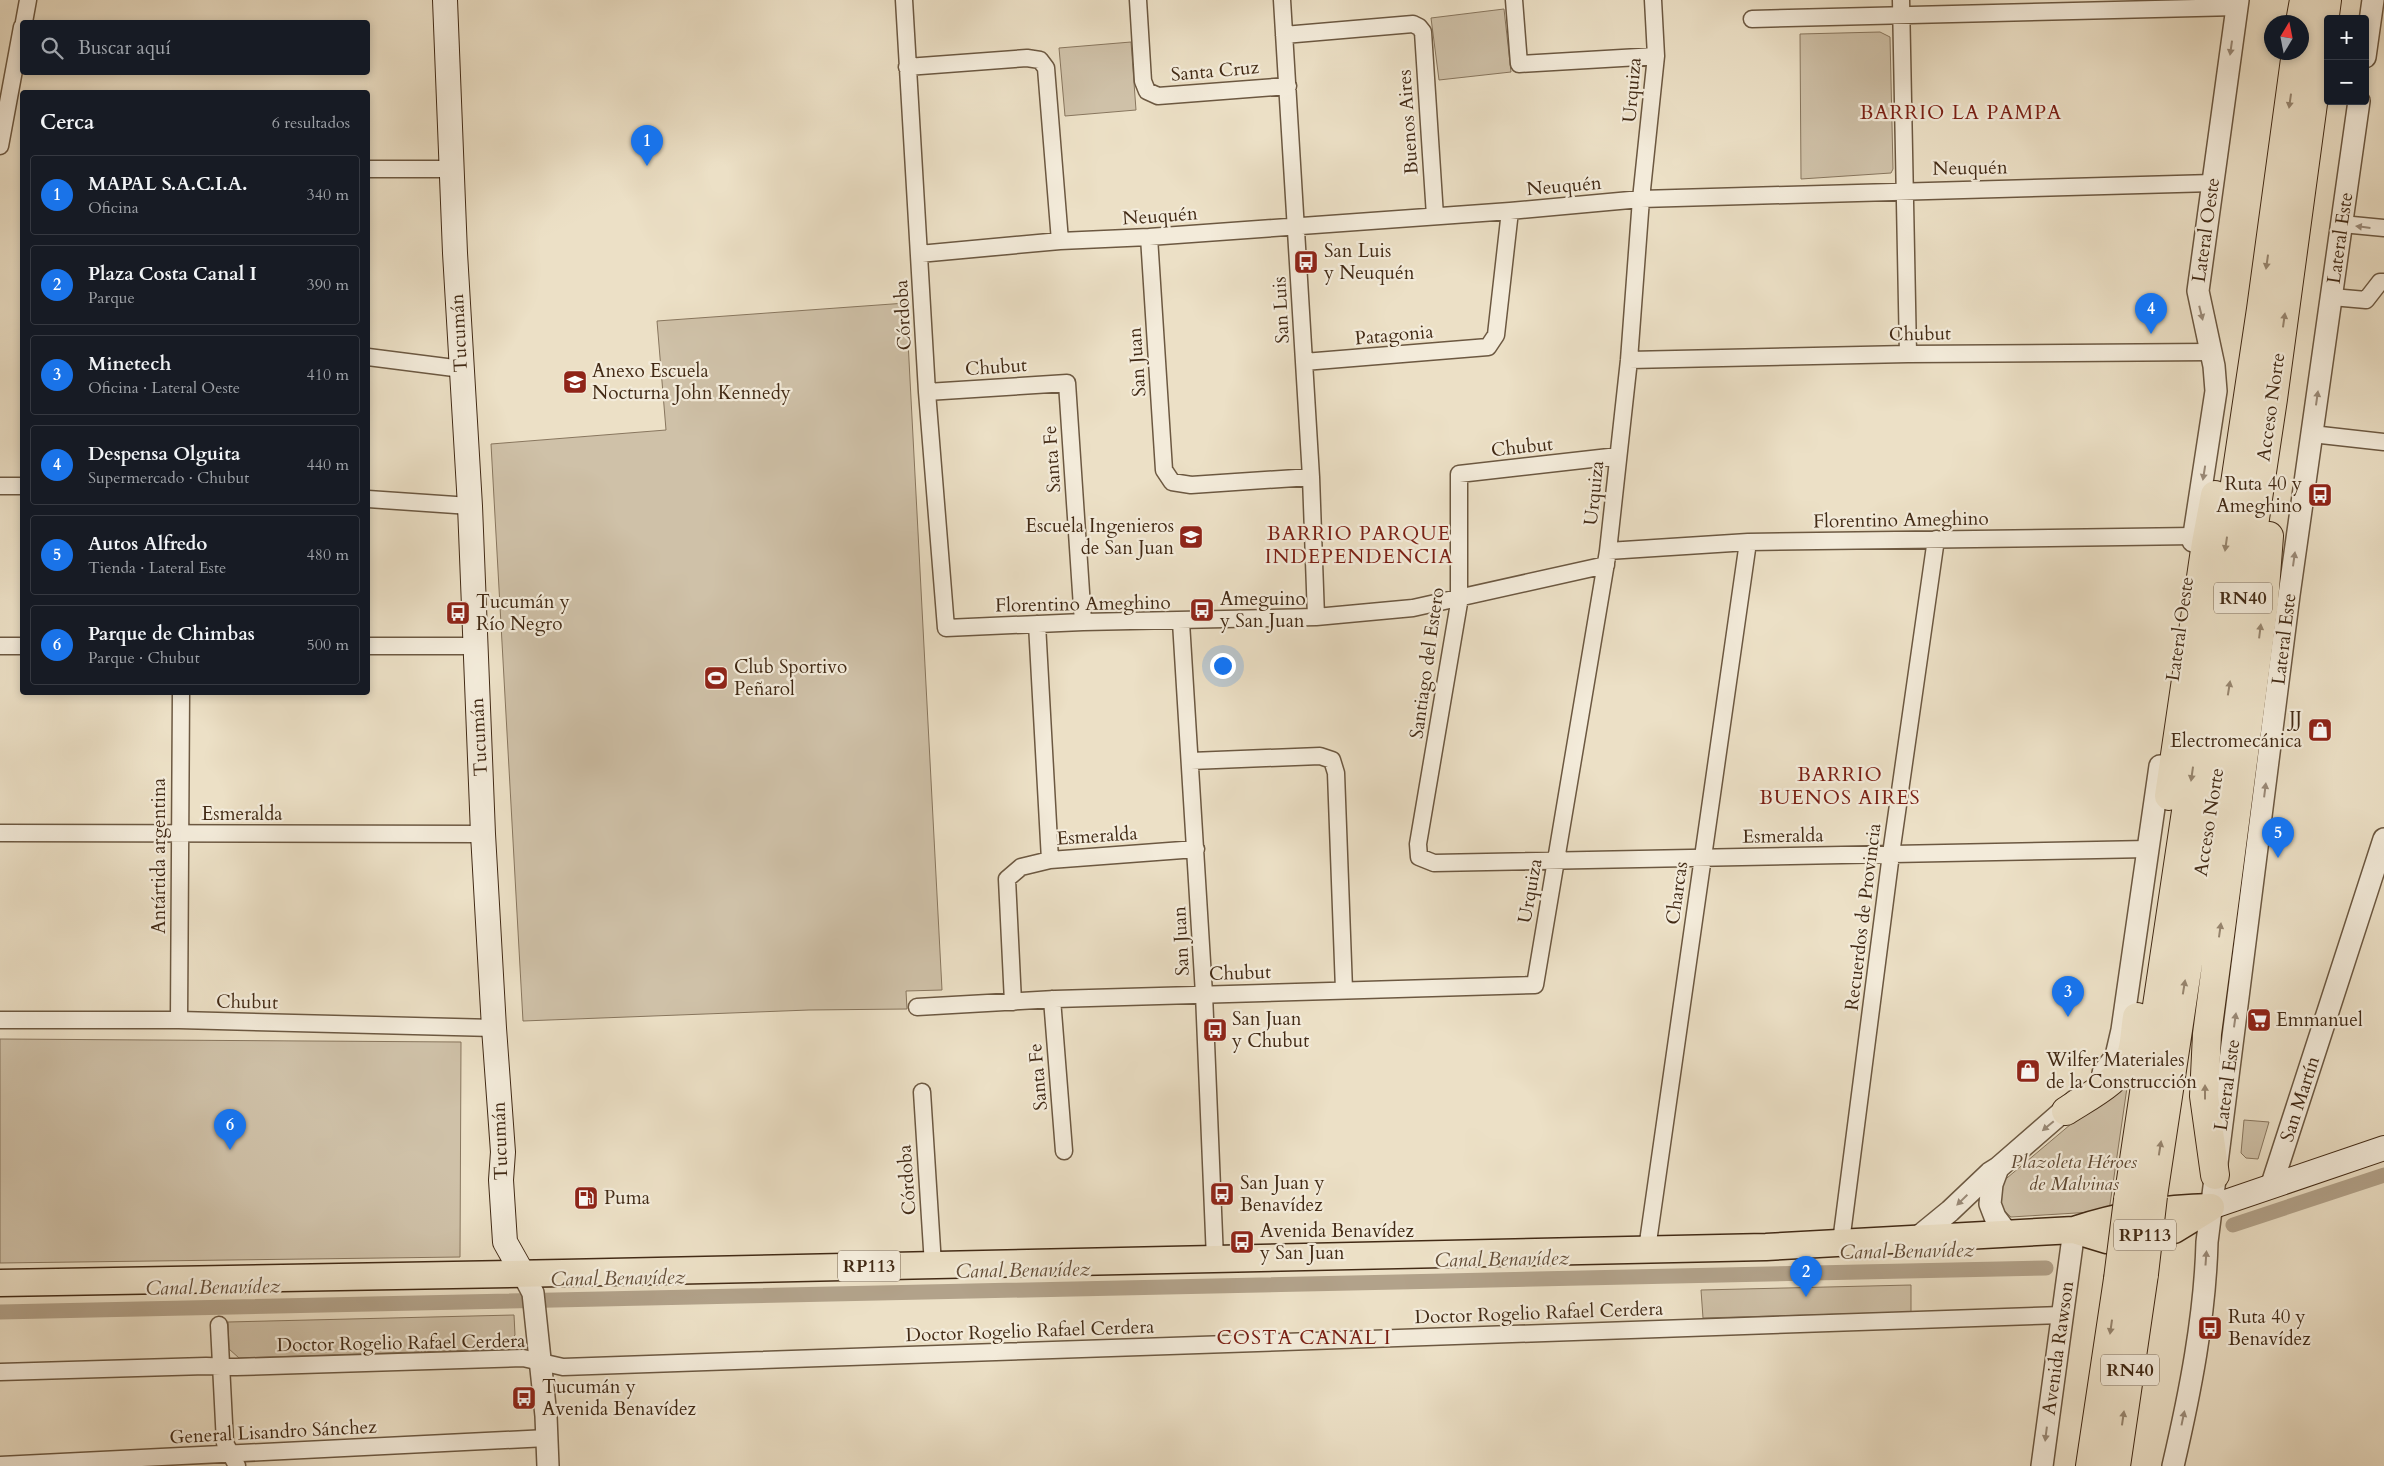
<!DOCTYPE html>
<html lang="es">
<meta charset="utf-8">
<style>
body{margin:0;font-family:Cardo,serif;background:#20242c;color:#f1f3f6}
.controls{position:absolute;right:15px;top:15px;display:grid;overflow:hidden;border-radius:5px;box-shadow:0 2px 8px #0003}
.controls button{width:45px;height:45px;display:grid;place-items:center;padding:0;border:0;border-bottom:1px solid #363941;background:#171b24;color:#f1f3f6;font:25px sans-serif}
.compass{position:absolute;left:2264px;top:15px;width:45px;height:45px;border-radius:50%;background:#171b24;box-shadow:0 2px 8px #0003;rotate:10deg}
.you{position:absolute;left:1222px;top:665px;width:18px;height:18px;margin:-12px;border:4px solid #fff;border-radius:50%;background:#1a73e8;box-shadow:0 0 0 8px #1a73e833}
.badge{display:grid;place-items:center;width:32px;height:32px;border-radius:50%;background:#1a73e8;color:#fff;font-size:16px;font-weight:700}
.pin{position:absolute;translate:-50% -41px;filter:drop-shadow(0 1px 2px #0008)}
.pin::after{content:'';position:absolute;top:26px;width:18px;height:15px;background:inherit;clip-path:polygon(0 0,100% 0,50% 100%)}
.list{margin:0;padding:0;list-style:none}
h2{display:flex;justify-content:space-between;align-items:center;height:65px;margin:0;padding:0 20px;font-size:21px}
h2 small{font-size:16px;font-weight:400;color:#9ea1a6}
.list li{display:grid;grid-template-columns:32px 1fr auto;gap:15px;align-items:center;box-sizing:border-box;height:80px;margin:0 10px 10px;padding:0 10px;border:1px solid #363941;border-radius:5px}
.list b{display:block;font-size:19px;white-space:nowrap}
.list p{margin:0;font-size:16px;white-space:nowrap;color:#9ea1a6}
.list em{font-size:16px;font-style:normal;color:#9ea1a6}
.icon{flex:none;width:28px;height:28px;fill:none;stroke:currentColor;stroke-width:2;stroke-linecap:round;stroke-linejoin:round}
.map{position:relative;flex:none;width:2384px;height:1466px;overflow:hidden}
.search{position:absolute;background:#171b24;box-shadow:0 2px 8px #0003;left:20px;top:20px;width:350px;height:55px;display:flex;align-items:center;gap:12px;box-sizing:border-box;padding:0 18px;border-radius:5px;color:#9ea1a6;font-size:19px}
.panel{position:absolute;background:#171b24;box-shadow:0 2px 8px #0003;left:20px;top:90px;width:350px;height:605px;border-radius:5px}
.map>svg:first-child{display:block}
</style>
<div class="map">
<svg width="2384" height="1466" viewBox="0 0 2384 1466">
<rect width="100%" height="100%" fill="#ece0c6"/>
<filter id="stains"><feTurbulence type="fractalNoise" baseFrequency=".004" numOctaves="4"/><feColorMatrix values="0 0 0 0 .2 0 0 0 0 .09 0 0 0 0 .02 0 0 0 .5 -.17"/></filter>
<radialGradient id="worn" r=".72"><stop offset=".6" stop-color="#630" stop-opacity="0"/><stop offset="1" stop-color="#630" stop-opacity=".3"/></radialGradient>
<path fill="#cfc1a8" stroke="#88765e" d="M 1504,9 L 1511,72 L 1439,80 L 1431,18 Z
M 1880,32 L 1890,37 L 1893,169 L 1891,173 L 1801,179 L 1800,34 Z
M 1131,42 L 1136,110 L 1065,116 L 1059,48 Z
M 906,303 L 942,990 L 906,991 L 907,1009 L 809,1010 L 523,1021 L 491,444 L 666,430 L 657,321 Z
M 0,1039 L 461,1042 L 460,1257 L 0,1263 Z
M 2130,1067 L 2109,1211 L 2011,1217 L 1998,1205 L 2001,1183 L 2090,1108 Z
M 2244,1120 L 2269,1122 L 2258,1159 L 2246,1158 L 2241,1153 Z
M 1911,1285 L 1911,1312 L 1703,1318 L 1701,1290 Z
M 514,1315 L 515,1335 L 503,1349 L 239,1358 L 229,1349 L 228,1322 Z"/>
<g fill="none" stroke-linecap="round" stroke-linejoin="round">
<path stroke="#b2a28a" stroke-width="15" d="M 2233,1225 L 2384,1175
M 0,1312 L 2046,1268"/>
<defs>
<path id="minor" d="M 904,0 L 927,392 L 946,628 L 1083,622 L 1316,617 L 1413,608 L 1606,565
M 1138,0 L 1143,81 L 1147,91 L 1158,96 L 1288,86
M 1282,0 L 1311,477 L 1316,617
M 1514,0 L 1519,64 L 1656,56
M 1901,0 L 1908,354
M 1752,19 L 2237,7
M 24,22 L 28,0
M 1284,35 L 1413,24 L 1419,27 L 1423,32 L 1435,216
M 907,67 L 1027,58 L 1040,60 L 1046,68 L 1060,241
M 0,146 L 22,27
M 368,169 L 451,169
M 2342,224 L 2384,228
M 1149,237 L 1164,470 L 1172,482 L 1191,485 L 1311,477
M 919,254 L 1060,241 L 1149,237 L 1510,211 L 1641,199 L 2213,183
M 2332,297 L 2366,300 L 2380,282 L 2384,282
M 368,357 L 462,369
M 1629,360 L 1908,354 L 2211,352
M 1304,362 L 1488,347 L 1496,335 L 1510,211
M 927,392 L 1067,383 L 1083,622
M 2312,434 L 2384,442
M 1618,456 L 1459,474 L 1459,603 L 1418,844 L 1419,857 L 1434,863 L 2148,849
M 0,486 L 22,486
M 368,499 L 470,506
M 1608,551 L 1748,542 L 2194,536
M 1181,622 L 1204,994 L 1215,1259
M 1037,624 L 1050,860
M 0,646 L 22,646
M 368,646 L 475,646
M 1191,761 L 1320,756 L 1332,760 L 1336,773 L 1344,990
M 0,833 L 483,834
M 1052,999 L 1064,1151
M 1013,1002 L 1007,879 L 1021,867 L 1050,860 L 1196,849
M 917,1007 L 1055,999 L 1535,985 L 1608,551 L 1629,360 L 1641,199 L 1656,56 L 1653,0
M 0,1020 L 179,1020 L 494,1028
M 179,1020 L 181,692
M 922,1092 L 933,1265
M 1841,1242 L 1891,854 L 1936,539
M 1647,1249 L 1748,542
M 219,1325 L 225,1443 L 237,1466
M 0,1372 L 206,1366 L 236,1367 L 523,1358 L 563,1367 L 2062,1315
M 0,1465 L 547,1438"/>
<path id="tertiary" d="M 2365,57 L 2373,0
M 2193,541 L 2216,391 L 2214,366 L 2198,291 L 2238,0
M 2103,1073 L 2116,1056 L 2122,1030 L 2160,766
M 2271,1187 L 2384,839
M 2007,1233 L 1995,1217 L 1990,1204 L 1992,1184 L 1998,1168 L 2076,1100
M 1917,1238 L 1950,1211 L 1990,1173 L 1998,1168
M 523,1274 L 533,1293 L 546,1416 L 548,1466
M 2042,1466 L 2074,1230
M 2173,1466 C 2190,1393 2205,1317 2207,1242 L 2289,595 L 2359,101"/>
<path id="secondary" d="M 445,0 L 455,253 L 470,506 L 483,834 L 494,1028 L 503,1152 L 501,1180 L 505,1242 L 523,1274
M 2211,1207 L 2384,1148"/>
<path id="primary" d="M 2074,1230 L 2107,1240 L 2174,1230 L 2210,1208
M 0,1283 L 563,1273 L 1766,1247 L 2074,1230 C 2119,1215 2164,1208 2211,1207"/>
<path id="motorway" d="M 2300,22 L 2304,0
M 2169,796 L 2206,543 L 2215,495
M 2066,1111 C 2089,1096 2123,1080 2132,1052 C 2135,1041 2135,1028 2137,1017
M 2215,1175 L 2204,1096 L 2207,1034 L 2264,602 L 2269,536
M 2153,1196 L 2273,399 L 2327,0
M 2128,1200 L 2261,309 L 2296,52
M 2090,1466 L 2118,1279
M 2116,1466 L 2144,1274"/>
</defs>
<use href="#minor" stroke="#6c5841" stroke-width="19"/>
<use href="#tertiary" stroke="#6c5841" stroke-width="24"/>
<use href="#secondary" stroke="#422a15" stroke-width="26"/>
<use href="#primary" stroke="#422a15" stroke-width="29"/>
<use href="#motorway" stroke="#422a15" stroke-width="30"/>
<use href="#minor" stroke="#f3ebda" stroke-width="16"/>
<use href="#tertiary" stroke="#f3ebda" stroke-width="21"/>
<use href="#secondary" stroke="#f3ebda" stroke-width="24"/>
<use href="#primary" stroke="#ece0c6" stroke-width="26"/>
<use href="#motorway" stroke="#ece0c6" stroke-width="28"/>
<defs>
<path id="motorway-bridge" d="M 2144,1274 L 2153,1196
M 2118,1279 L 2128,1200"/>
</defs>
<use href="#motorway-bridge" stroke="#422a15" stroke-width="30" stroke-linecap="butt"/>
<use href="#motorway-bridge" stroke="#ece0c6" stroke-width="28"/>
</g>
<defs><path id="oneway-solid" d="M-6-.8H1V-3.2L6.5 0L1 3.2V.8H-6Z" transform="scale(1.25)"/></defs>
<g fill="#9a8a78">
<use href="#oneway-solid" transform="translate(2231 48) rotate(98)"/>
<use href="#oneway-solid" transform="translate(2363 227) rotate(-173)"/>
<use href="#oneway-solid" transform="translate(2201 313) rotate(76)"/>
<use href="#oneway-solid" transform="translate(2317 398) rotate(-82)"/>
<use href="#oneway-solid" transform="translate(2204 473) rotate(99)"/>
<use href="#oneway-solid" transform="translate(2294 559) rotate(-82)"/>
<use href="#oneway-solid" transform="translate(2265 790) rotate(-83)"/>
<use href="#oneway-solid" transform="translate(2235 1020) rotate(-82)"/>
<use href="#oneway-solid" transform="translate(2048 1126) rotate(140)"/>
<use href="#oneway-solid" transform="translate(1962 1200) rotate(136)"/>
<use href="#oneway-solid" transform="translate(2206 1258) rotate(-86)"/>
<use href="#oneway-solid" transform="translate(2183 1418) rotate(-78)"/>
<use href="#oneway-solid" transform="translate(2046 1434) rotate(97)"/>
</g>
<g fill="#97856e">
<use href="#oneway-solid" transform="translate(2290 101) rotate(98)"/>
<use href="#oneway-solid" transform="translate(2267 262) rotate(98)"/>
<use href="#oneway-solid" transform="translate(2284 320) rotate(-82)"/>
<use href="#oneway-solid" transform="translate(2226 544) rotate(98)"/>
<use href="#oneway-solid" transform="translate(2260 631) rotate(-83)"/>
<use href="#oneway-solid" transform="translate(2229 688) rotate(-81)"/>
<use href="#oneway-solid" transform="translate(2192 774) rotate(98)"/>
<use href="#oneway-solid" transform="translate(2220 930) rotate(-82)"/>
<use href="#oneway-solid" transform="translate(2184 987) rotate(-81)"/>
<use href="#oneway-solid" transform="translate(2205 1092) rotate(-90)"/>
<use href="#oneway-solid" transform="translate(2160 1148) rotate(-81)"/>
<use href="#oneway-solid" transform="translate(2111 1327) rotate(98)"/>
<use href="#oneway-solid" transform="translate(2123 1418) rotate(-82)"/>
</g>
<defs>
<symbol id="bus-square" viewBox="-11 -11 22 22"><rect x="-9" y="-9" width="18" height="18" rx="4" fill="#8f2418" stroke="#f3ebda"/><path d="M-5-6H5V4H4V6H2V4H-2V6H-4V4H-5ZM-3.5-4V0h7V-4ZM-3.5 1.2v1.5H-2V1.2ZM2 1.2v1.5H3.5V1.2Z" fill="#fff"/></symbol>
<symbol id="school-square" viewBox="-11 -11 22 22"><rect x="-9" y="-9" width="18" height="18" rx="4" fill="#8f2418" stroke="#f3ebda"/><path d="M0-5L7-2L0 1L-7-2ZM-4 1L0 2.5L4 1V4Q0 6-4 4Z" fill="#fff"/></symbol>
<symbol id="stadium-square" viewBox="-11 -11 22 22"><rect x="-9" y="-9" width="18" height="18" rx="4" fill="#8f2418" stroke="#f3ebda"/><path d="M0-5a6.5 5 0 1 0 0 10a6.5 5 0 1 0 0-10ZM-3.5-1.8h7v3.6h-7Z" fill="#fff"/></symbol>
<symbol id="shop-square" viewBox="-11 -11 22 22"><rect x="-9" y="-9" width="18" height="18" rx="4" fill="#8f2418" stroke="#f3ebda"/><path d="M-5-2.5h2.3a2.7 3.5 0 0 1 5.4 0H5L5.5 6h-11ZM-1.5-2.5h3a1.5 2.3 0 0 0-3 0Z" fill="#fff"/></symbol>
<symbol id="supermarket-square" viewBox="-11 -11 22 22"><rect x="-9" y="-9" width="18" height="18" rx="4" fill="#8f2418" stroke="#f3ebda"/><path d="M-6-5.5h2.5l.6 2H6L4.5 2H-2.5L-4.4-4H-6ZM-1.5 3.2a1.3 1.3 0 1 0 .1 0ZM3 3.2a1.3 1.3 0 1 0 .1 0Z" fill="#fff"/></symbol>
<symbol id="fuel-square" viewBox="-11 -11 22 22"><rect x="-9" y="-9" width="18" height="18" rx="4" fill="#8f2418" stroke="#f3ebda"/><path d="M-5.5-6h7V0h2V4h1.3V-2.5L3-4.5l.8-.8L6-3V5H2.5V1h-1V6h-7ZM-4.2-4.7v3.2H.2V-4.7Z" fill="#fff"/></symbol>
</defs>
<g fill-rule="evenodd">
<use href="#bus-square" x="1292" y="248" width="28" height="28"/>
<use href="#school-square" x="561" y="368" width="28" height="28"/>
<use href="#bus-square" x="2306" y="481" width="28" height="28"/>
<use href="#school-square" x="1177" y="523" width="28" height="28"/>
<use href="#bus-square" x="1188" y="596" width="28" height="28"/>
<use href="#bus-square" x="444" y="599" width="28" height="28"/>
<use href="#stadium-square" x="702" y="664" width="28" height="28"/>
<use href="#shop-square" x="2306" y="716" width="28" height="28"/>
<use href="#supermarket-square" x="2245" y="1006" width="28" height="28"/>
<use href="#bus-square" x="1201" y="1016" width="28" height="28"/>
<use href="#shop-square" x="2014" y="1057" width="28" height="28"/>
<use href="#bus-square" x="1208" y="1180" width="28" height="28"/>
<use href="#fuel-square" x="572" y="1184" width="28" height="28"/>
<use href="#bus-square" x="1228" y="1228" width="28" height="28"/>
<use href="#bus-square" x="2196" y="1314" width="28" height="28"/>
<use href="#bus-square" x="510" y="1384" width="28" height="28"/>
</g>
<g text-anchor="middle" dominant-baseline="central" stroke-width="4.5" stroke-linejoin="round" paint-order="stroke">
<g fill="#f3ebda" stroke="#776450" stroke-width="1">
<rect x="2214" y="582.5" width="58" height="31" rx="4"/>
<rect x="2114" y="1219.5" width="62" height="31" rx="4"/>
<rect x="838" y="1250.5" width="62" height="31" rx="4"/>
<rect x="2101" y="1354.5" width="58" height="31" rx="4"/>
</g>
<g font-size="18" font-weight="bold" fill="#422a15">
<text x="2243" y="598">RN40</text>
<text x="2145" y="1235">RP113</text>
<text x="869" y="1266">RP113</text>
<text x="2130" y="1370">RN40</text>
</g>
<g font-size="19" fill="#422a15" stroke="#f3ebda">
<text transform="translate(1215 71) rotate(-5)">Santa Cruz</text>
<text transform="translate(1632 90) rotate(-85)">Urquiza</text>
<text transform="translate(1408 122) rotate(-94)">Buenos Aires</text>
<text transform="translate(1970 168) rotate(-1)">Neuquén</text>
<text transform="translate(1564 186) rotate(-5)">Neuquén</text>
<text transform="translate(1160 216) rotate(-4)">Neuquén</text>
<text transform="translate(2206 230) rotate(-82)">Lateral Oeste</text>
<text transform="translate(2340 238) rotate(-82)">Lateral Este</text>
<text transform="translate(1281 310) rotate(-93)">San Luis</text>
<text transform="translate(903 315) rotate(-93)">Córdoba</text>
<text transform="translate(459 333) rotate(-93)">Tucumán</text>
<text transform="translate(1920 334) rotate(-1)">Chubut</text>
<text transform="translate(1394 335) rotate(-5)">Patagonia</text>
<text transform="translate(1137 362) rotate(-94)">San Juan</text>
<text transform="translate(996 367) rotate(-4)">Chubut</text>
<text transform="translate(2271 407) rotate(-82)">Acceso Norte</text>
<text transform="translate(1522 447) rotate(-6)">Chubut</text>
<text transform="translate(1052 459) rotate(-94)">Santa Fe</text>
<text transform="translate(1594 493) rotate(-84)">Urquiza</text>
<text transform="translate(1901 520) rotate(-1)">Florentino Ameghino</text>
<text transform="translate(1083 604) rotate(-1)">Florentino Ameghino</text>
<text transform="translate(2180 629) rotate(-82)">Lateral Oeste</text>
<text transform="translate(2284 639) rotate(-83)">Lateral Este</text>
<text transform="translate(1427 663) rotate(-82)">Santiago del Estero</text>
<text transform="translate(479 737) rotate(-93)">Tucumán</text>
<text x="242" y="814">Esmeralda</text>
<text transform="translate(2209 822) rotate(-81)">Acceso Norte</text>
<text transform="translate(1097 836) rotate(-4)">Esmeralda</text>
<text transform="translate(1783 836) rotate(-1)">Esmeralda</text>
<text transform="translate(159 856) rotate(-90)">Antártida argentina</text>
<text transform="translate(1530 891) rotate(-80)">Urquiza</text>
<text transform="translate(1677 893) rotate(-82)">Charcas</text>
<text transform="translate(1863 917) rotate(-83)">Recuerdos de Provincia</text>
<text transform="translate(1181 941) rotate(-93)">San Juan</text>
<text transform="translate(1240 973) rotate(-2)">Chubut</text>
<text transform="translate(247 1002) rotate(1)">Chubut</text>
<text transform="translate(1038 1077) rotate(-95)">Santa Fe</text>
<text transform="translate(2227 1085) rotate(-82)">Lateral Este</text>
<text transform="translate(2300 1099) rotate(-72)">San Martín</text>
<text transform="translate(500 1141) rotate(-92)">Tucumán</text>
<text transform="translate(907 1180) rotate(-94)">Córdoba</text>
<text transform="translate(1539 1313) rotate(-2)">Doctor Rogelio Rafael Cerdera</text>
<text transform="translate(1030 1331) rotate(-2)">Doctor Rogelio Rafael Cerdera</text>
<text transform="translate(401 1343) rotate(-1)">Doctor Rogelio Rafael Cerdera</text>
<text transform="translate(2058 1348) rotate(-82)">Avenida Rawson</text>
<text transform="translate(273 1432) rotate(-3)">General Lisandro Sánchez</text>
</g>
<g font-size="19" fill="#422a15" stroke="#f3ebda" text-anchor="start">
<text x="1324" y="251">San Luis<tspan x="1324" dy="22">y Neuquén</tspan></text>
<text x="592" y="371">Anexo Escuela<tspan x="592" dy="22">Nocturna John Kennedy</tspan></text>
<text x="2302" y="484" text-anchor="end">Ruta 40 y<tspan x="2302" dy="22">Ameghino</tspan></text>
<text x="1174" y="526" text-anchor="end">Escuela Ingenieros<tspan x="1174" dy="22">de San Juan</tspan></text>
<text x="1220" y="599">Ameguino<tspan x="1220" dy="22">y San Juan</tspan></text>
<text x="476" y="602">Tucumán y<tspan x="476" dy="22">Río Negro</tspan></text>
<text x="734" y="667">Club Sportivo<tspan x="734" dy="22">Peñarol</tspan></text>
<text x="2302" y="719" text-anchor="end">JJ<tspan x="2302" dy="22">Electromecánica</tspan></text>
<text x="1232" y="1019">San Juan<tspan x="1232" dy="22">y Chubut</tspan></text>
<text x="2276" y="1020">Emmanuel</text>
<text x="2046" y="1060">Wilfer Materiales<tspan x="2046" dy="22">de la Construcción</tspan></text>
<text x="1240" y="1183">San Juan y<tspan x="1240" dy="22">Benavídez</tspan></text>
<text x="604" y="1198">Puma</text>
<text x="1260" y="1231">Avenida Benavídez<tspan x="1260" dy="22">y San Juan</tspan></text>
<text x="2228" y="1317">Ruta 40 y<tspan x="2228" dy="22">Benavídez</tspan></text>
<text x="542" y="1387">Tucumán y<tspan x="542" dy="22">Avenida Benavídez</tspan></text>
</g>
<g font-size="19" font-style="italic" fill="#5e4832" stroke="#f3ebda">
<text x="2074" y="1162">Plazoleta Héroes<tspan x="2074" dy="22">de Malvinas</tspan></text>
</g>
<g font-size="20" letter-spacing="1" fill="#7a1f14" stroke="#f3ebda">
<text x="1961" y="112">BARRIO LA PAMPA</text>
<text x="1359" y="533">BARRIO PARQUE<tspan x="1359" dy="23">INDEPENDENCIA</tspan></text>
<text x="1840" y="774">BARRIO<tspan x="1840" dy="23">BUENOS AIRES</tspan></text>
<text x="1304" y="1337">COSTA CANAL I</text>
</g>
<g font-size="20" font-style="italic" fill="#644e38" stroke="#f3ebda">
<text transform="translate(1907 1251) rotate(-1)">Canal Benavídez</text>
<text transform="translate(1502 1259) rotate(-1)">Canal Benavídez</text>
<text transform="translate(1023 1270) rotate(-1)">Canal Benavídez</text>
<text transform="translate(618 1278) rotate(-1)">Canal Benavídez</text>
<text transform="translate(213 1287) rotate(-1)">Canal Benavídez</text>
</g>
</g>
<rect width="100%" height="100%" filter="url(#stains)"/>
<rect width="100%" height="100%" fill="url(#worn)"/>
</svg>
<div class="controls">
<button>+</button>
<button>−</button>
</div>
<svg class="compass" viewBox="-18 -18 36 36"><path d="M0-13l5 13h-10z" fill="#e53935"/><path d="M0 13l5-13h-10z" fill="#9ea1a6"/></svg>
<div class="you"></div>
<div class="pin badge" style="left:647px;top:166px">1</div>
<div class="pin badge" style="left:1806px;top:1297px">2</div>
<div class="pin badge" style="left:2068px;top:1017px">3</div>
<div class="pin badge" style="left:2151px;top:334px">4</div>
<div class="pin badge" style="left:2278px;top:858px">5</div>
<div class="pin badge" style="left:230px;top:1150px">6</div>
<div class="search"><svg class="icon" aria-label="search" viewBox="0 0 24 24"><circle cx="10" cy="10" r="6"/><path d="M15 15l6 6"/></svg>Buscar aquí</div>
<section class="panel">
<h2>Cerca<small>6 resultados</small></h2>
<ul class="list">
<li><span class="badge">1</span><div><b>MAPAL S.A.C.I.A.</b><p>Oficina</p></div><em>340 m</em></li>
<li><span class="badge">2</span><div><b>Plaza Costa Canal I</b><p>Parque</p></div><em>390 m</em></li>
<li><span class="badge">3</span><div><b>Minetech</b><p>Oficina · Lateral Oeste</p></div><em>410 m</em></li>
<li><span class="badge">4</span><div><b>Despensa Olguita</b><p>Supermercado · Chubut</p></div><em>440 m</em></li>
<li><span class="badge">5</span><div><b>Autos Alfredo</b><p>Tienda · Lateral Este</p></div><em>480 m</em></li>
<li><span class="badge">6</span><div><b>Parque de Chimbas</b><p>Parque · Chubut</p></div><em>500 m</em></li>
</ul>
</section>
</div>
